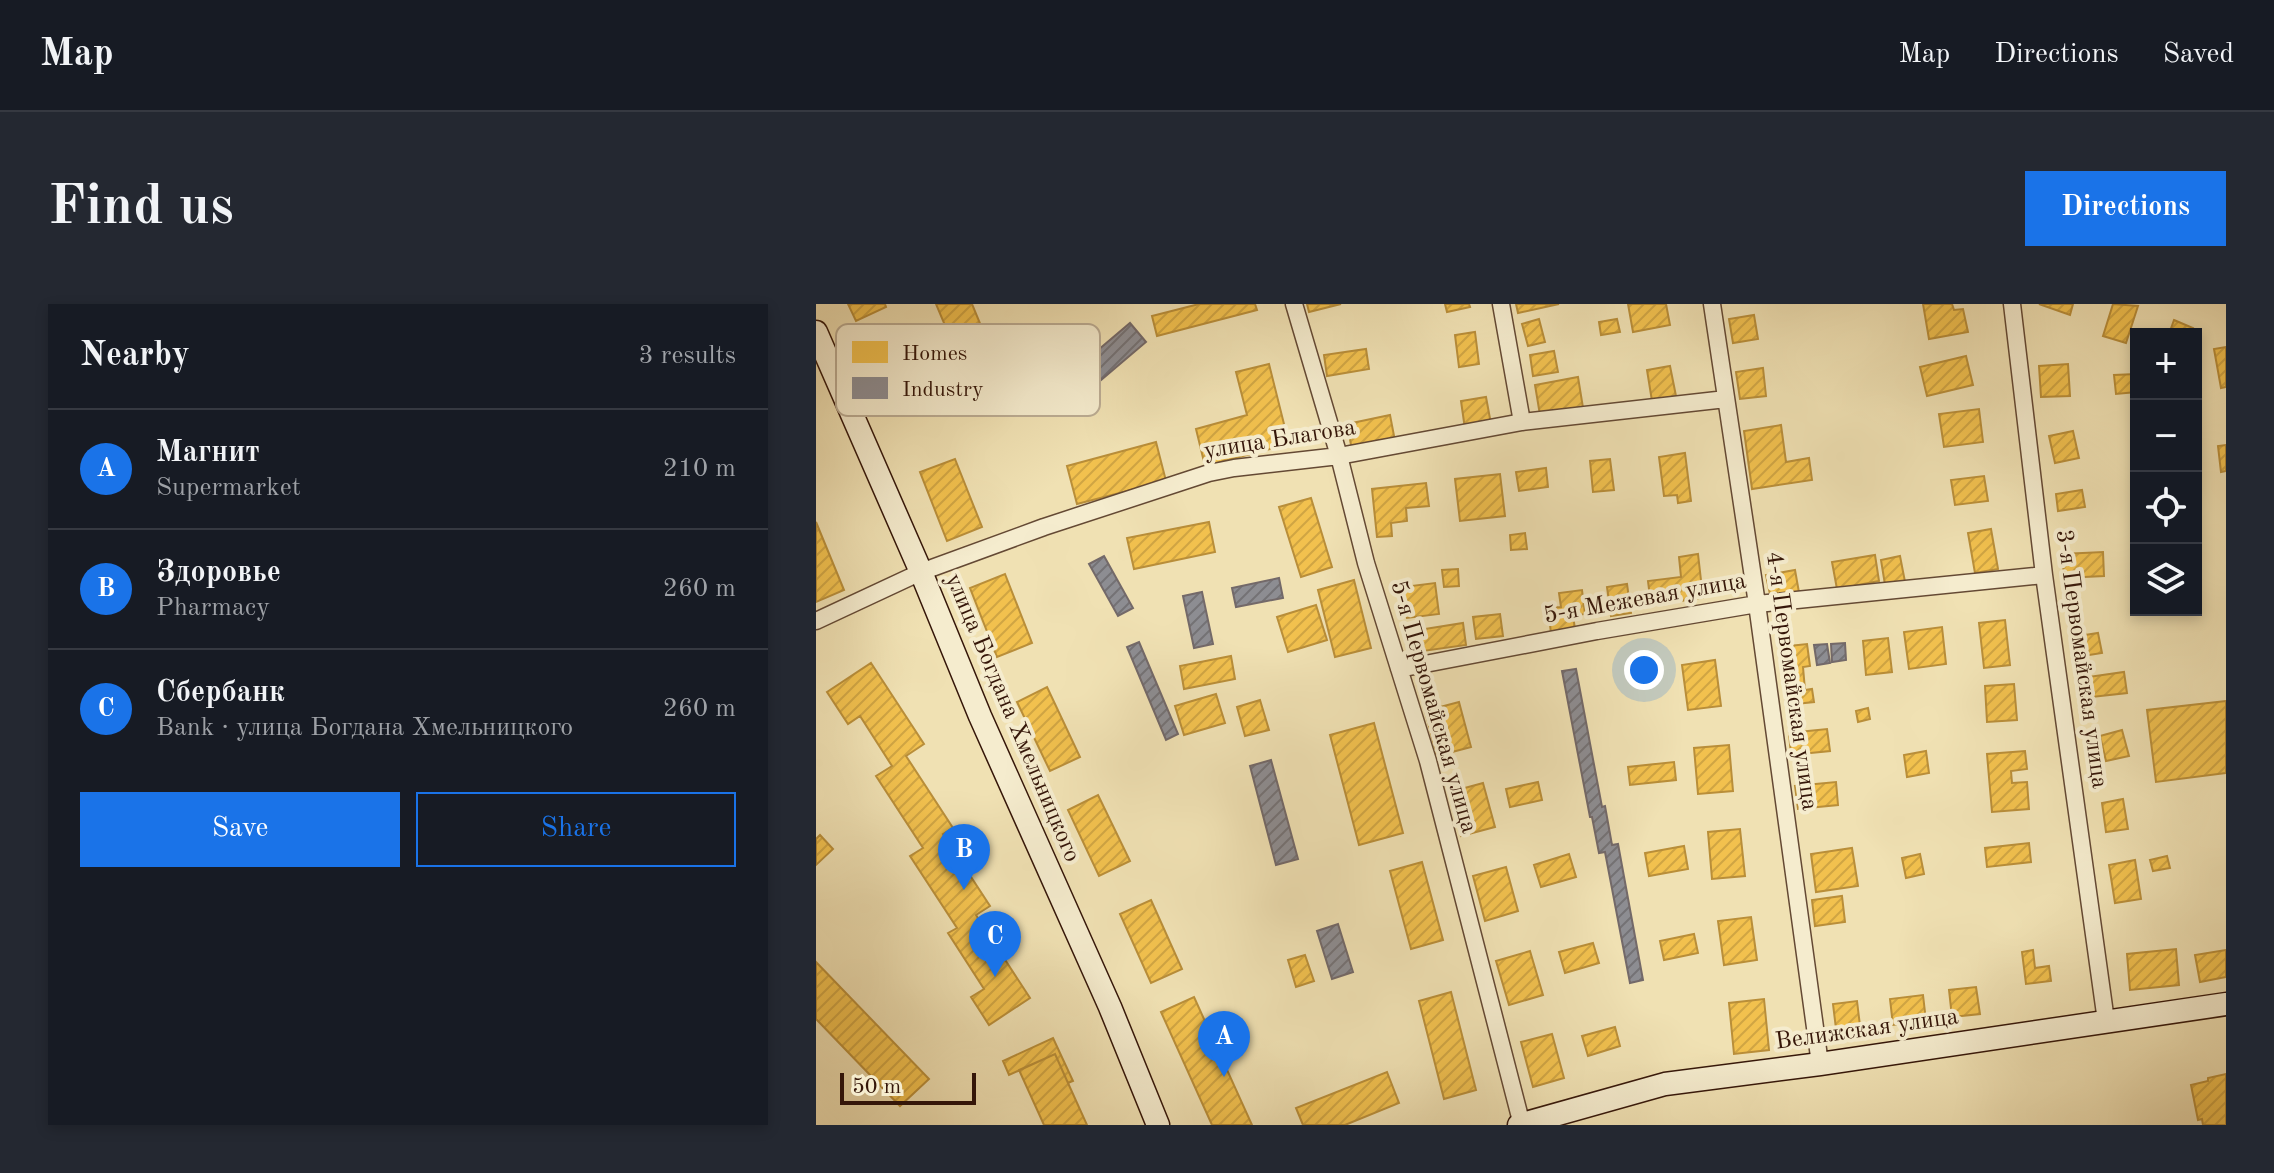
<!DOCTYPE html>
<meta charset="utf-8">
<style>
body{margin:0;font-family:"Old Standard TT",serif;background:#242831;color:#f1f3f6}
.controls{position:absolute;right:24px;top:24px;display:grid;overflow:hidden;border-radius:0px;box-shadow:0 4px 12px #0003}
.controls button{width:72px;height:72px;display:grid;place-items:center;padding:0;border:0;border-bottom:2px solid #363941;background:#171b24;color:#f1f3f6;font:40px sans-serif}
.scale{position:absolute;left:24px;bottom:20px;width:136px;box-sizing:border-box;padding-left:8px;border:4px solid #351609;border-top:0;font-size:22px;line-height:28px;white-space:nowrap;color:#351609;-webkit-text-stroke:6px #f5ecce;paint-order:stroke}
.you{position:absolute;left:828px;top:366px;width:28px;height:28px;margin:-20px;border:6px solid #fff;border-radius:50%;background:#1a73e8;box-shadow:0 0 0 12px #1a73e833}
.badge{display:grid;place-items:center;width:52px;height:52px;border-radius:50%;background:#1a73e8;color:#fff;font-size:26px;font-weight:700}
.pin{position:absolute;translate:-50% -66px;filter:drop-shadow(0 2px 4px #0008)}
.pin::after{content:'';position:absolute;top:42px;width:28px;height:24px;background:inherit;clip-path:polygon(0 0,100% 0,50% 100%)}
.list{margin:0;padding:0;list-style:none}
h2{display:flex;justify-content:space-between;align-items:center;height:104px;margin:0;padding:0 32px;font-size:34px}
h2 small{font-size:26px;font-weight:400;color:#9ea1a6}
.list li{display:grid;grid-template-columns:52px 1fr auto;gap:24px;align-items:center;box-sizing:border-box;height:120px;padding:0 32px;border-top:2px solid #363941}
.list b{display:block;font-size:30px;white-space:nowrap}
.list p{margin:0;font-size:26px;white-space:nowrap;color:#9ea1a6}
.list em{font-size:26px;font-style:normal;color:#9ea1a6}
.actions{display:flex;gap:16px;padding:24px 32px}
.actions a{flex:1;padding:18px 0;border:2px solid #1a73e8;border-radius:0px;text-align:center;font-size:28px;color:#1a73e8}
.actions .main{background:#1a73e8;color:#fff}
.icon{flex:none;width:44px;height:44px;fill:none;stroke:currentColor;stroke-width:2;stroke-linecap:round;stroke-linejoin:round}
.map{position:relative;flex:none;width:1410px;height:821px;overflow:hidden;border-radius:0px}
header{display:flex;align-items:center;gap:48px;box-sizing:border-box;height:112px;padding:0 40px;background:#171b24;border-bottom:2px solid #363941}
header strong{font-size:38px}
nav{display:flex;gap:44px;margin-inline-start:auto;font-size:28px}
.intro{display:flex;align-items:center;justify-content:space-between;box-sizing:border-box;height:192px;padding:0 48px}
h1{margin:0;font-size:56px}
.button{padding:20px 36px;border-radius:0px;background:#1a73e8;color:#fff;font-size:28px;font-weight:700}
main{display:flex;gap:48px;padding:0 48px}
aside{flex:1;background:#171b24;border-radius:0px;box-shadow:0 4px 12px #0003}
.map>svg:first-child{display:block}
</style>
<header>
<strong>Map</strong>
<nav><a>Map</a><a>Directions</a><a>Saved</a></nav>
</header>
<div class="intro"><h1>Find us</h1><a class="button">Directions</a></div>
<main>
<aside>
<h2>Nearby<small>3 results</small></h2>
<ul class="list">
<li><span class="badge">A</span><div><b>Магнит</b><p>Supermarket</p></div><em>210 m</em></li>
<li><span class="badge">B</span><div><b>Здоровье</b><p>Pharmacy</p></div><em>260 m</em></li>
<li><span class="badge">C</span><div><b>Сбербанк</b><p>Bank · улица Богдана Хмельницкого</p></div><em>260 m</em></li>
</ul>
<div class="actions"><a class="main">Save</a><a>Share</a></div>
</aside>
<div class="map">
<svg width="1410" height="821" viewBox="0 0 1410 821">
<defs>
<pattern id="homes-hatch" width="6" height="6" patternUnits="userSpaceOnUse" patternTransform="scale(2)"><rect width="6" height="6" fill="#f2c14e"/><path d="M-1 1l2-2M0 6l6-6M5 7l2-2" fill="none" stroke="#d0a543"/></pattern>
<pattern id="industry-hatch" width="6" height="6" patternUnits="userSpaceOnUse" patternTransform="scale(2)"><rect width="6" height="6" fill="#8d8d92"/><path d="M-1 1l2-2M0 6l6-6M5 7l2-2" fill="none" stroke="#747275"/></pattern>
</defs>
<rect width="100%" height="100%" fill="#f0e1b3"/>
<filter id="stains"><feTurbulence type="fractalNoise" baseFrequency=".0025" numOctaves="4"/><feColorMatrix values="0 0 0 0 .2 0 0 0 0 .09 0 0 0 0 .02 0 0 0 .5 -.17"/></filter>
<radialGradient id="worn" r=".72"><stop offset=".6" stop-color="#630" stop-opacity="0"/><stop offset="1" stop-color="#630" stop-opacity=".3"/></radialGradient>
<path fill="url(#homes-hatch)" stroke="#b98e39" stroke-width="2" d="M 32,0 L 69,0 L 70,3 L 40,17 Z
M 120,0 L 156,0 L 196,97 L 173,107 L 151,55 L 144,57 Z
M 383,0 L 439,0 L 441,6 L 341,32 L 336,12 Z
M 491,0 L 525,0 L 493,8 Z
M 629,0 L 653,0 L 654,3 L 631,8 Z
M 700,0 L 743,0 L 702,9 Z
M 812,0 L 850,0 L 854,21 L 817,28 Z
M 1107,0 L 1136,0 L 1138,6 L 1147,5 L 1152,28 L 1113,35 Z
M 1223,0 L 1257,0 L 1254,11 Z
M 1297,0 L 1322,2 L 1310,39 L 1287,32 Z
M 938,11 L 942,35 L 917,39 L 913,15 Z
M 723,15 L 729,38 L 712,42 L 706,20 Z
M 801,15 L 804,28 L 785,31 L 783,18 Z
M 1358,16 L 1377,24 L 1375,30 L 1353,30 Z
M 659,28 L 663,60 L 643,63 L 639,31 Z
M 1410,43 L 1410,83 L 1405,84 L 1398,45 Z
M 550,45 L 553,65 L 511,72 L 508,51 Z
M 738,47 L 742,68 L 717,72 L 714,51 Z
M 1150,52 L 1157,81 L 1111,92 L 1104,63 Z
M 453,60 L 473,140 L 389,162 L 380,125 L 431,111 L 420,68 Z
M 1252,60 L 1254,92 L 1225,93 L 1223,62 Z
M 854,62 L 860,92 L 836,97 L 831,66 Z
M 947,64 L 950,92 L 924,95 L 920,68 Z
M 1320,70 L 1320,88 L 1300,90 L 1298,71 Z
M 762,73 L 768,110 L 725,117 L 719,81 Z
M 670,93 L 675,120 L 649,125 L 645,97 Z
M 1163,105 L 1167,138 L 1128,143 L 1123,110 Z
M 574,111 L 579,137 L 536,146 L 531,120 Z
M 965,121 L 970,158 L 993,154 L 996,176 L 936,185 L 928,127 Z
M 1257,127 L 1263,154 L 1239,159 L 1233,132 Z
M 340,138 L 350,177 L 261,200 L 251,162 Z
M 1410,141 L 1410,167 L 1405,168 L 1402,142 Z
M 869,149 L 875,197 L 862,199 L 861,191 L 848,192 L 843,153 Z
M 139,155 L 166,223 L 131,237 L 104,168 Z
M 794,155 L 798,186 L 777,188 L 774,157 Z
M 730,164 L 732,183 L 703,187 L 700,168 Z
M 684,170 L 689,212 L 644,217 L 639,175 Z
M 1168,172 L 1172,197 L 1139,201 L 1135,176 Z
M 610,179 L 613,202 L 590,204 L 591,217 L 575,219 L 576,232 L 561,233 L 556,185 Z
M 1266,186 L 1269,203 L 1242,207 L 1240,190 Z
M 495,194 L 516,263 L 485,273 L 463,203 Z
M 0,218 L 28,286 L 0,298 Z
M 393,218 L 399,248 L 318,265 L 311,234 Z
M 1175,225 L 1182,265 L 1159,269 L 1152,229 Z
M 709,229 L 711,245 L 695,246 L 694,231 Z
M 1287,248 L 1288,272 L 1248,274 L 1246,250 Z
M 882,250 L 887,294 L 835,301 L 832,277 L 865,273 L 863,253 Z
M 1059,251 L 1063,277 L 1021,285 L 1016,258 Z
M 1084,252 L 1090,283 L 1070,287 L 1065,256 Z
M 642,265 L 643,282 L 628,283 L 626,266 Z
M 979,266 L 984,294 L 956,300 L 950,271 Z
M 189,270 L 216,339 L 181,353 L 154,284 Z
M 538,276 L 555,344 L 519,353 L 502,286 Z
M 619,279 L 623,310 L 591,314 L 587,283 Z
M 811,280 L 815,309 L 795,312 L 791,283 Z
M 766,286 L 769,310 L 757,312 L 759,325 L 735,329 L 732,304 L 745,303 L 743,289 Z
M 500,301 L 511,336 L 472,348 L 461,313 Z
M 684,310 L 687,332 L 660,335 L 657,313 Z
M 1189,316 L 1194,361 L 1168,364 L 1163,319 Z
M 647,319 L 650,341 L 600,348 L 596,327 Z
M 1126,323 L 1130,360 L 1093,365 L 1088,328 Z
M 1282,329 L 1286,349 L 1260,353 L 1256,333 Z
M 1072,334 L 1076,368 L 1050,371 L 1047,337 Z
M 991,340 L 994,362 L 987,363 L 989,386 L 996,385 L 998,398 L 970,401 L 964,343 Z
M 415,352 L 419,375 L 368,385 L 364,362 Z
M 899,356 L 905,402 L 872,406 L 866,361 Z
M 55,359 L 108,440 L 90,452 L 137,524 L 127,530 L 174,602 L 160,611 L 214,694 L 173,721 L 155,693 L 168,685 L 132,629 L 141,624 L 94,552 L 107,544 L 60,472 L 76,462 L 44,412 L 32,420 L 11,388 Z
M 1308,368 L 1311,389 L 1267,394 L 1265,374 Z
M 1198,380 L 1201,416 L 1171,418 L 1169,382 Z
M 231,383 L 264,453 L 234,467 L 201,398 Z
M 400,390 L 409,419 L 368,431 L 359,402 Z
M 444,396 L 453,426 L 429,432 L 421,403 Z
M 1410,397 L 1410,469 L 1340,478 L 1331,406 Z
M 643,398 L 655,443 L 621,452 L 609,407 Z
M 1052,404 L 1054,415 L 1042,418 L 1040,407 Z
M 558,419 L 587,529 L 543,541 L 514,431 Z
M 1011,425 L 1014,447 L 975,451 L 973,429 Z
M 1306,426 L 1313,452 L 1290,457 L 1284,432 Z
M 913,441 L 917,487 L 882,490 L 878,444 Z
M 1110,447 L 1113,469 L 1091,473 L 1088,451 Z
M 1209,447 L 1211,465 L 1195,467 L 1196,479 L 1211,478 L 1213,505 L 1176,508 L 1171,450 Z
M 858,458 L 860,476 L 814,481 L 812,463 Z
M 722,478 L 726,496 L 694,503 L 690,485 Z
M 1020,478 L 1022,501 L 982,505 L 979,482 Z
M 667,479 L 679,523 L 645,532 L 634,488 Z
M 282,491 L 314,557 L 283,572 L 252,506 Z
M 1307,495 L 1312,525 L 1290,528 L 1286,499 Z
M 924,525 L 929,572 L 896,575 L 892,528 Z
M 4,531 L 17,545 L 0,561 L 0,535 Z
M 1213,539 L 1215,558 L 1171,563 L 1169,544 Z
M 868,542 L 872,565 L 833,572 L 829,549 Z
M 1036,544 L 1042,582 L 1000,588 L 995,550 Z
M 753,550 L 760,573 L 725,583 L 718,561 Z
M 1104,550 L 1108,570 L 1090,574 L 1086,554 Z
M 1351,552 L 1354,564 L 1337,567 L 1334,556 Z
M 1319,556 L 1325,595 L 1299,599 L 1293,561 Z
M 606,558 L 627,636 L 595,645 L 574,567 Z
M 690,563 L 702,607 L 669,617 L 657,572 Z
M 1026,592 L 1029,618 L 999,622 L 996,596 Z
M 335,596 L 366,665 L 335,679 L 304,610 Z
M 935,613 L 941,656 L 908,661 L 902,617 Z
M 878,630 L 882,649 L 848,656 L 844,637 Z
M 777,639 L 783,659 L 749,669 L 743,648 Z
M 1360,645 L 1363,681 L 1314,686 L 1311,650 Z
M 1217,646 L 1219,664 L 1233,662 L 1235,677 L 1210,680 L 1206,648 Z
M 1410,646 L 1410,673 L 1384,678 L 1379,651 Z
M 714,647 L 727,691 L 693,701 L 680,657 Z
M 489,651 L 498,677 L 480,683 L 472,656 Z
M 0,658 L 113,775 L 84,802 L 0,715 Z
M 1160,683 L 1164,710 L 1136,713 L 1133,686 Z
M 635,688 L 660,786 L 628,795 L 603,697 Z
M 1107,691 L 1110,717 L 1077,721 L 1074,695 Z
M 378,693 L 436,821 L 396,821 L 345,708 Z
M 948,695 L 953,746 L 918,750 L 913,699 Z
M 1041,697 L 1045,730 L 1021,733 L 1017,700 Z
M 799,723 L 804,742 L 772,752 L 766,732 Z
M 736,730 L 748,774 L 717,783 L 705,738 Z
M 237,734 L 257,777 L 252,779 L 239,750 L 193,771 L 187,757 Z
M 239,750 L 252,779 L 271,821 L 228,821 L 203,766 Z
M 571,768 L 583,799 L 529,821 L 487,821 L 480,804 Z
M 1410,770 L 1410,821 L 1387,821 L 1386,815 L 1382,816 L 1375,781 L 1392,777 L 1392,774 Z"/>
<path fill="url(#industry-hatch)" stroke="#736969" stroke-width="2" d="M 314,19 L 330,38 L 252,104 L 236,85 Z
M 288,252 L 317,304 L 302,312 L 273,260 Z
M 463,274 L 467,294 L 420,303 L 416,284 Z
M 386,288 L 397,340 L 378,344 L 367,292 Z
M 323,338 L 362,430 L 350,436 L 311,343 Z
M 1029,339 L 1030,356 L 1016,358 L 1015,340 Z
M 1011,340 L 1014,359 L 1001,361 L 998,341 Z
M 760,365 L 786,503 L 789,502 L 796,541 L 802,540 L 827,676 L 814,679 L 789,548 L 783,549 L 776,513 L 774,513 L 746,367 Z
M 455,456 L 482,555 L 460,561 L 434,462 Z
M 522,620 L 537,668 L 516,675 L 501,627 Z"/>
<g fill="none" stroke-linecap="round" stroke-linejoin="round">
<defs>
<path id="street" d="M 478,0 L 523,152 L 550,259 L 612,457 L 706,821
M 685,0 L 706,118
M 896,0 L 941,300 L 1004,760
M 1196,0 L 1228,271 L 1290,717
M 0,317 L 105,268 L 228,223 L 393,169 L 418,164 L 523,152 L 706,118 L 910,95
M 583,365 L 781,327 L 941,300 L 1228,271"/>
<path id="secondary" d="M 0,28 L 105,268 L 164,412 L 294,703 L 342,821
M 703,821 L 849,780 L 1004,760 L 1410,700"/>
</defs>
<use href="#street" stroke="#644934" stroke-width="19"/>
<use href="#secondary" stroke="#351609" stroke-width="25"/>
<use href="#street" stroke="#f5ecce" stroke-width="16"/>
<use href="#secondary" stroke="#f5ecce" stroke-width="22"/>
</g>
<g text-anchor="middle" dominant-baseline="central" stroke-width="8" stroke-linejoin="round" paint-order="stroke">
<g font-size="24" fill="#351609" stroke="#f5ecce">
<text transform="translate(464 136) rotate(-9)">улица Благова</text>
<text transform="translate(829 295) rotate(-10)">5-я Межевая улица</text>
<text transform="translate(1265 355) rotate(82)">3-я Первомайская улица</text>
<text transform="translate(975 377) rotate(82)">4-я Первомайская улица</text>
<text transform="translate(617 403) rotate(74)">5-я Первомайская улица</text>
<text transform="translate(196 414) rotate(67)">улица Богдана Хмельницкого</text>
<text transform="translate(1051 726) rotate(-8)">Велижская улица</text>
</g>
</g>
<rect x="20" y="20" width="264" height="92" rx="12" fill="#f5ecce" stroke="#bbac93" stroke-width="2"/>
<rect x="36" y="37" width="36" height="22" fill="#f2c14e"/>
<rect x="36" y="73" width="36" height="22" fill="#8d8d92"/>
<g font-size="22" fill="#351609">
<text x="86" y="56">Homes</text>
<text x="86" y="92">Industry</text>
</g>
<rect width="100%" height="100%" filter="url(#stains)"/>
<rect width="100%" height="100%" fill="url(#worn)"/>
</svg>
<div class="controls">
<button>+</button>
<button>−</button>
<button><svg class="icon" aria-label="locate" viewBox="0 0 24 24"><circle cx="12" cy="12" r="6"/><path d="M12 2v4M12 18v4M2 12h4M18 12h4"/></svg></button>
<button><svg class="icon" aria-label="layers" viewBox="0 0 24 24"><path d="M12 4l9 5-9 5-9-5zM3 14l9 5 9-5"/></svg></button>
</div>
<div class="scale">50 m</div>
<div class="you"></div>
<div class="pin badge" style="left:408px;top:773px">A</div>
<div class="pin badge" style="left:148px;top:586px">B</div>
<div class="pin badge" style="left:179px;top:673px">C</div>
</div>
</main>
